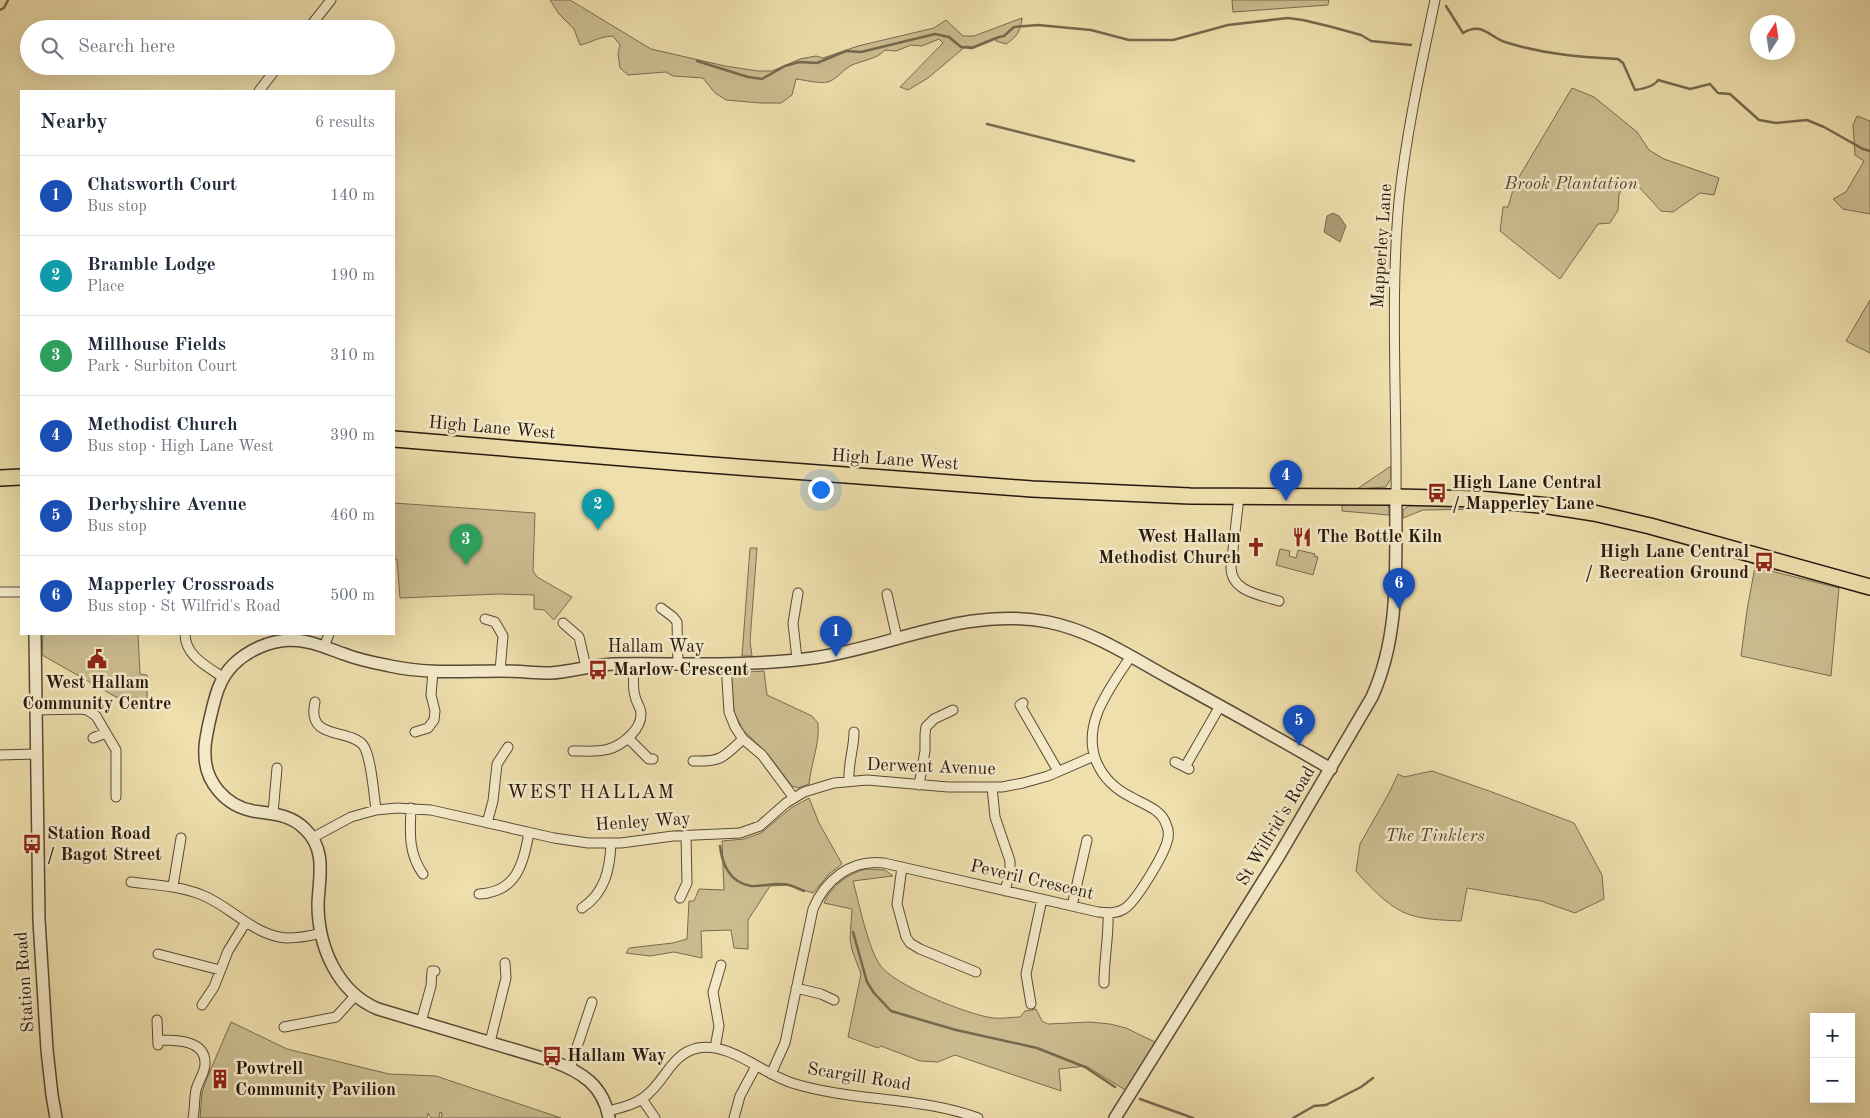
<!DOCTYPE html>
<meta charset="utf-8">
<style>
body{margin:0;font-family:"Old Standard TT",serif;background:#f2f2f3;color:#1f2937}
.controls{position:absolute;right:15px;bottom:15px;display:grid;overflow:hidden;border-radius:0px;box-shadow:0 5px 20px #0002}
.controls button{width:45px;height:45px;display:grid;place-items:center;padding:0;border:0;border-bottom:1px solid #e0e1e3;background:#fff;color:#1f2937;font:25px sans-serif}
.compass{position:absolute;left:1750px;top:15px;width:45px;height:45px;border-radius:50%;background:#fff;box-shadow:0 5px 20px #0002;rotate:12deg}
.you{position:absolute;left:820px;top:489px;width:18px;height:18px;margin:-12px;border:4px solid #fff;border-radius:50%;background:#1a73e8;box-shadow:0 0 0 8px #1a73e833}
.badge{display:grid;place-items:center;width:32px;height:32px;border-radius:50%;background:#8f2418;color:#fff;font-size:16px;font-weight:700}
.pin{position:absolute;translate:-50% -41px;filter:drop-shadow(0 1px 2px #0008)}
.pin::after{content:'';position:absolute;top:26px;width:18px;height:15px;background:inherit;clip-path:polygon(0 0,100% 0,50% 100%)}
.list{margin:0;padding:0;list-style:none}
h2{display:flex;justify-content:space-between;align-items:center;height:65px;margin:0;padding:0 20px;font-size:21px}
h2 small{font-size:16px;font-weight:400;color:#747a83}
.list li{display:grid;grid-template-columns:32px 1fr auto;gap:15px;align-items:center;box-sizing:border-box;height:80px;padding:0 20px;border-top:1px solid #e0e1e3}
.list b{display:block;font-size:19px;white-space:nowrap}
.list p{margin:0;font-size:16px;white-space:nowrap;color:#747a83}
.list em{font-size:16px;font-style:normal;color:#747a83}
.icon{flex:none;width:28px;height:28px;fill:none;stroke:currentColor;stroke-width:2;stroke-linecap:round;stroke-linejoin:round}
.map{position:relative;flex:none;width:1870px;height:1118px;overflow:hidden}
.search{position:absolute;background:#fff;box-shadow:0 5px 20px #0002;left:20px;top:20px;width:375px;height:55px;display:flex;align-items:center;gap:12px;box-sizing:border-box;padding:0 18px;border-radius:28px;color:#747a83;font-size:19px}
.panel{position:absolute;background:#fff;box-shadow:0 5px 20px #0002;left:20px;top:90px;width:375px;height:545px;border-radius:0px}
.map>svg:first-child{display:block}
</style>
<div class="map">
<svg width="1870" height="1118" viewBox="0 0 1870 1118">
<rect width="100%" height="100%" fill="#eedfac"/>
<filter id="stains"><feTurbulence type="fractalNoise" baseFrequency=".004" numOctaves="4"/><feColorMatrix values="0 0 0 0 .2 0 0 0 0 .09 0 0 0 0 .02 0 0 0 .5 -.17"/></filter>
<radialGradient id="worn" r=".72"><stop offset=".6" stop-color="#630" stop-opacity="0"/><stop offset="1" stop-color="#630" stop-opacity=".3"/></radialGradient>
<path fill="#ccbd91" stroke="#7a6b50" d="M 550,0 L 570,0 L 651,49 L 725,66 L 758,71 L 772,71 L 800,59 L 816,56 L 823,58 L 858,46 L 934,28 L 946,20 L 963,36 L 974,36 L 1022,18 C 1021,30 1017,37 1006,44 L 996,41 L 994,38 L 973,47 L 966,46 L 928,78 L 908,90 L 900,87 L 943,43 L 939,39 L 922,46 L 911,45 L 896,51 L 885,50 C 876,60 862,60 850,66 C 842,71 837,79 828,82 C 819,84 805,80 796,79 L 792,95 L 781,103 L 761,103 L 726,100 L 715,93 L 703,78 L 673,76 L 666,72 L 628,75 L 620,68 L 618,54 L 620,45 L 613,36 C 597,37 594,42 580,45 L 574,29 L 559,14 Z
M 1232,0 L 1329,0 L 1328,5 L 1233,12 Z
M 1572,88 L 1594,97 L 1637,132 L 1649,150 L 1664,159 L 1719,178 L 1714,195 L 1700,193 L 1673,212 L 1661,211 L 1639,187 L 1625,186 L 1619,194 L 1618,210 L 1610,223 L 1598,224 L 1560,279 L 1500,231 L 1503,207 L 1508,207 L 1513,190 L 1516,189 L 1519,177 Z
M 1857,116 L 1870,121 L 1870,214 L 1843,209 L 1833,199 L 1846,192 L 1864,161 L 1855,155 L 1853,125 Z
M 1870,300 L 1870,353 L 1846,341 Z
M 1391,466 L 1391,478 L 1386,487 L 1357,489 Z
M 394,503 L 535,513 L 533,571 L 537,577 L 572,597 L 554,620 L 544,610 L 534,609 L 534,595 L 499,594 L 400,598 L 397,559 L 394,559 Z
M 1342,503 L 1387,504 L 1389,508 L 1389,515 L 1342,511 Z
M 1412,504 L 1483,507 L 1483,509 L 1423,510 L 1403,518 L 1403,510 Z
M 750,548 L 757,548 L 750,641 L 752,656 L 742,656 Z
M 1280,549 L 1290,551 L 1289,556 L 1296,558 L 1298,550 L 1315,554 L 1314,556 L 1318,557 L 1313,575 L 1276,565 Z
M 1755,567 L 1839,588 L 1831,676 L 1741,656 L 1747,610 Z
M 43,634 L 138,634 L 140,674 L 147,675 L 147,699 L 116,697 L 42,655 Z
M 764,671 L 767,695 L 812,716 L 818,723 C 820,744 811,763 809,784 L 798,788 L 792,786 L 767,753 L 743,730 L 734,712 L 731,673 Z
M 1432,771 L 1492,792 L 1574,823 L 1602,875 L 1604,899 L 1575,913 L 1541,901 L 1467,888 L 1461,921 C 1444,920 1419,920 1403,912 C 1387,905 1367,884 1356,871 L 1360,844 L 1389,793 L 1398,774 L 1404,777 Z
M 809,798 L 819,823 L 842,864 L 829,874 L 813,893 L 788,885 L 770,886 L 748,920 L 748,949 L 734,948 L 731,930 L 701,931 L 702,958 L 674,952 L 650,956 L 626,953 L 629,948 L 673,943 L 687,939 L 689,901 L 694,901 L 699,889 L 724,890 L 722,841 L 744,839 L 761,833 L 791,808 Z
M 866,869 L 885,870 L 893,876 L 853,881 C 859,903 868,948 880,965 C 893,985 969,1015 993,1018 C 1002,1019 1011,1017 1020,1017 L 1025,1011 L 1036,1009 L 1042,1021 L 1048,1024 L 1090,1022 L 1110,1024 L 1126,1028 L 1157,1043 L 1127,1091 L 1086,1066 L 1059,1069 L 1061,1091 L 955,1055 L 938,1062 L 920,1061 L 881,1046 L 878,1048 L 848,1037 L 861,974 L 852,950 L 850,939 L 852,909 L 824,903 C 831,886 849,873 866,869 Z
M 231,1022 L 287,1049 L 389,1074 L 436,1076 L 561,1118 L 441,1118 L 442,1113 L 440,1112 L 439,1118 L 431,1118 L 428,1113 L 427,1118 L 200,1118 L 202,1093 L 205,1083 Z"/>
<path fill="#ab9c77" stroke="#77684d" d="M 1333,213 L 1339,216 L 1346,226 L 1340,242 L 1324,232 L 1327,216 Z"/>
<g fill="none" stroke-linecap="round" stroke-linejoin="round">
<path stroke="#77684d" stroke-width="2.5" d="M 1446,6 L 1463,33 C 1481,21 1490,37 1505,42 C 1542,54 1580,57 1618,59 L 1623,63 L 1635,90 C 1642,89 1654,87 1658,80 L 1690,89 L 1710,84 L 1718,93 L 1730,94 L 1759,120 L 1776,123 L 1807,120 L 1824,127 L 1863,149 L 1870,151
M 0,10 L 4,8 L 8,0
M 697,61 L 748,77 L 762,79 L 785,66 L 799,62 L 817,63 L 846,51 L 861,52 L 935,34 L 949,37 L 961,47 L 972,48 L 999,37 L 1004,36 L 1014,27 L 1038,25 L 1091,30 L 1129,40 L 1173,40 L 1228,25 L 1288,18 L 1303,20 L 1332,27 L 1361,35 L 1371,41 L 1411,45
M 987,124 L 1134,161
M 720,846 C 722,864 730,883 751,886 C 761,887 772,883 782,884 C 790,884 797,888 804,891
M 853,932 L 867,982 L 874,993 L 891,1011 L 956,1030 L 1037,1048 L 1085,1067 L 1115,1087
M 1140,1099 L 1193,1118
M 1293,1118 L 1314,1106 L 1326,1105 L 1361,1087 L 1373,1078"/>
<defs>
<path id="minor" d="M 308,29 L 331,0
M 259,91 L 278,66
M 1239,497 L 1231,567 C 1231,592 1261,595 1279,601
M 1396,497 C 1397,398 1390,299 1399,201 C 1406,134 1421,66 1435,0
M 0,592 L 21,592
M 887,594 L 897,638
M 661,608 L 673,617 L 677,622 L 678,665
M 485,619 L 495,622 L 503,636 L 500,671
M 563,623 L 579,637 L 586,667
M 185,634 C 185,656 208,667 224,678
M 324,647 L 329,634
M 797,659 L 793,623 L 798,593
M 726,664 L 729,712 L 735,727 L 743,739 L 762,755 L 794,798
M 315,702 C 306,741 349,728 363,745 C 371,755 374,795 376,810
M 1023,703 L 1020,705 L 1058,771
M 35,710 L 82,709 L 87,710 L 96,716 L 116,750 L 116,797
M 415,732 L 428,728 L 434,720 L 435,711 L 431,695 L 433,671
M 93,738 L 106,733
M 628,738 L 649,759 L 653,759
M 573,751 C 598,751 612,754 631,735 C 637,729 641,723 641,714 C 641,707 636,703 635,696 C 632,686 634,674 634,664
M 0,755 L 36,754
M 693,761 C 721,762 723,758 743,739
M 1175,762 L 1189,769
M 1185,767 L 1220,706
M 849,780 C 848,764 854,748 854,732
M 919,785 L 925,751 L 925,734 L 926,727 L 934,719 L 953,710
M 992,787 L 995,817 L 1010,861 L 1010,871 L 1005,891
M 411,808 C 410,832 408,853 423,874
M 273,813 L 277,768
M 487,823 L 493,801 L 497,764 L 508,747
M 312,838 L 351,817 L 376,810 L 397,808 L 431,810 L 554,838 L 588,843 L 621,843 L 673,836 L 740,833 L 760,826 L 786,803 L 804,792 L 834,783 L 867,780 L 948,787 L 1002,787 L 1023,783 L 1048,776 L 1094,756
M 902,867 L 897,904 L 906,937 L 910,943 L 920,949 L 976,972
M 131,882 C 155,885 180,886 202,895 C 232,907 254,936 287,938 C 299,938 310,936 321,933
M 173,886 L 181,838
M 479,894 C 517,892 523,864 529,833
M 680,898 L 687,883 L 686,835
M 1072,906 L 1087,840
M 582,908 C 605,893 610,869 611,843
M 158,954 L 220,970
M 1104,983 C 1104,959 1109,936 1108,913
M 796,988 L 821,994 L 834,1000
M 1031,1004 L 1026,974 L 1042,899
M 202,1005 L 214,987 L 228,951 L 246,922
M 157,1020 L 158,1045
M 421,1022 L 431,986 L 432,971 L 435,971
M 284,1027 L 336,1017 L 355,996
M 158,1040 C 174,1040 206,1039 205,1064 C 205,1073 198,1081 196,1090 C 194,1099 195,1109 193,1118
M 490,1042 L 506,978 L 505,963
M 715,1048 L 719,1026 L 713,992 L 721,965
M 570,1068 L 592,1002
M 771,1074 L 785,1043 L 813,909 C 825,880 851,859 884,863 L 1098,912 C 1107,913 1116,914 1124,909 C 1136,902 1163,856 1167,842 C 1169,836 1169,830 1166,824 C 1161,809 1143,804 1131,797 C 1115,789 1104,779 1097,763 C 1080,724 1111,687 1131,656
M 642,1099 L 655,1118
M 608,1111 C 623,1107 638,1104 649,1093 C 666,1078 673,1053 698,1048 C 730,1042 763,1074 792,1083 C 853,1102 918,1096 978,1118
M 734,1118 L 740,1096 L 756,1066"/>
<path id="tertiary" d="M 35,634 L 39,920 L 47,1050 L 52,1095 L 56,1118
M 609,1118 C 603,1085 582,1072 552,1061 L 378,1009 C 337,992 318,946 318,904 C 319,877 327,850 305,829 C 290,814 272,814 253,811 C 226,806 205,782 205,755 C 204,744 207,734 209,723 C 214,703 217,681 233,665 C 248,650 269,641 290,640 C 310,640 326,648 344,654 C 359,660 375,663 390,666 C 427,674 464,671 502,671 C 518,671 534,673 550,673 C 571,672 592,665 613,664 C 680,663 746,667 813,658 C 892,647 966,606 1048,622 C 1093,631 1131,657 1171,679 C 1224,708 1278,738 1331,769
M 1115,1118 L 1280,854 L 1372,697 C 1401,633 1395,564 1396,497"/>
<path id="primary" d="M 394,439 L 685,463 L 1032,489 L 1190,496 L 1396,497 L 1480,499 L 1549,506 L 1594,513 L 1650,526 L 1870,587
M 0,478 L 21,477"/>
</defs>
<use href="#minor" stroke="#5a4a36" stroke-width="11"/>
<use href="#tertiary" stroke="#5a4a36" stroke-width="14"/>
<use href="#primary" stroke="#28190f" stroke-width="18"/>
<use href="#minor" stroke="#f4eac9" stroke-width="9"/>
<use href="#tertiary" stroke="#f4eac9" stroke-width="11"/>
<use href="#primary" stroke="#eedfac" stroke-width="15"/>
</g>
<defs>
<symbol id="bus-bare" viewBox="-9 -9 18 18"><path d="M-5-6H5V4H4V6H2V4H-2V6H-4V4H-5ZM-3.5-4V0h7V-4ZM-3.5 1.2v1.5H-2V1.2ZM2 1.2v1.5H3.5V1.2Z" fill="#8f2418" stroke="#f4eac9" stroke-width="2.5" paint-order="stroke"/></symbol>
<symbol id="restaurant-bare" viewBox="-9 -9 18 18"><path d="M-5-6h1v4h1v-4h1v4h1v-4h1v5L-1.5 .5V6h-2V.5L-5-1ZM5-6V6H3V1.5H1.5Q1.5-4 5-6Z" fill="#8f2418" stroke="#f4eac9" stroke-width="2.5" paint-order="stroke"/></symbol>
<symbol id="church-bare" viewBox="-9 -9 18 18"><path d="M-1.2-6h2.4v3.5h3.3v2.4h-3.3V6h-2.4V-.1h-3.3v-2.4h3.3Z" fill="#8f2418" stroke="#f4eac9" stroke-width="2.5" paint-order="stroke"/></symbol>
<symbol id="civic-bare" viewBox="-9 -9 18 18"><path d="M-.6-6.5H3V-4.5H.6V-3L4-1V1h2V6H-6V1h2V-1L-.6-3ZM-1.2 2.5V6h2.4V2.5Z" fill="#8f2418" stroke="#f4eac9" stroke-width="2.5" paint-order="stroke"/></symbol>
<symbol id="building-bare" viewBox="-9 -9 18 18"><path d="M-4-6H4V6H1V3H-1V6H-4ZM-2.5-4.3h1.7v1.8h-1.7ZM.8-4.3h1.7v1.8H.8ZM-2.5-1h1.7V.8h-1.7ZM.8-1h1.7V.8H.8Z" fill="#8f2418" stroke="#f4eac9" stroke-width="2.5" paint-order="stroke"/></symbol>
</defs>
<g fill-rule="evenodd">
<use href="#bus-bare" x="1423" y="479" width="28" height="28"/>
<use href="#restaurant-bare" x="1288" y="523" width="28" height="28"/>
<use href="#church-bare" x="1242" y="533" width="28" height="28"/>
<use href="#bus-bare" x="1750" y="548" width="28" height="28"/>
<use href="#civic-bare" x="83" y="645" width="28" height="28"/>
<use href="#bus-bare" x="584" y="656" width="28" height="28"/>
<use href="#bus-bare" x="18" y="830" width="28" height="28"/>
<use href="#bus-bare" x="538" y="1042" width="28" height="28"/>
<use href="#building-bare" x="206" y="1065" width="28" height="28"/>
</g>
<g text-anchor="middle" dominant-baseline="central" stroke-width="5" stroke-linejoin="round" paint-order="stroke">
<g font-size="18" font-style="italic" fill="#594a36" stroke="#f4eac9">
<text x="1571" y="184">Brook Plantation</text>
<text x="1435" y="836">The Tinklers</text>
</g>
<g font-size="18" fill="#28190f" stroke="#f4eac9">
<text transform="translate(1382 246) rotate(-86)">Mapperley Lane</text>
<text transform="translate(492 428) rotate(5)">High Lane West</text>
<text transform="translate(895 460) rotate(4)">High Lane West</text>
<text x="656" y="647">Hallam Way</text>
<text transform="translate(931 767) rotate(2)">Derwent Avenue</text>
<text transform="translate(643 822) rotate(-4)">Henley Way</text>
<text transform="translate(1276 826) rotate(-59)">St Wilfrid's Road</text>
<text transform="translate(1032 880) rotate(13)">Peveril Crescent</text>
<text transform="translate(25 982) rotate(-94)">Station Road</text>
<text transform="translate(859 1077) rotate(9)">Scargill Road</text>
</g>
<g font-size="18" font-weight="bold" fill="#28190f" stroke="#f4eac9" text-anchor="start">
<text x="1452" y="483">High Lane Central<tspan x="1452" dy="21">/ Mapperley Lane</tspan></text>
<text x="1241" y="537" text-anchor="end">West Hallam<tspan x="1241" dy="21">Methodist Church</tspan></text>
<text x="1317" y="537">The Bottle Kiln</text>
<text x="1749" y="552" text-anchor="end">High Lane Central<tspan x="1749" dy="21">/ Recreation Ground</tspan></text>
<text x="613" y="670">Marlow Crescent</text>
<text x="97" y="683" text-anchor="middle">West Hallam<tspan x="97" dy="21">Community Centre</tspan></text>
<text x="47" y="834">Station Road<tspan x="47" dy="21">/ Bagot Street</tspan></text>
<text x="567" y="1056">Hallam Way</text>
<text x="235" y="1069">Powtrell<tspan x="235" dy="21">Community Pavilion</tspan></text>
</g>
<g font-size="20" letter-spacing="1" fill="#28190f" stroke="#f4eac9">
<text x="591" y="793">WEST HALLAM</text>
</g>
</g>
<rect width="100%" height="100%" filter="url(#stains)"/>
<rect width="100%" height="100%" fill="url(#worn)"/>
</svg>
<div class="controls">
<button>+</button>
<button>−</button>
</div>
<svg class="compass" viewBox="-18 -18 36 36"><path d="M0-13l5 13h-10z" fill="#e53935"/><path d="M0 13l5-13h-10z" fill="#747a83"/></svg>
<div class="you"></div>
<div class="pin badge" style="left:836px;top:657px;background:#1a4fb4">1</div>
<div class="pin badge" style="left:598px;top:530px;background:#0f9aa8">2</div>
<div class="pin badge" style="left:466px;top:565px;background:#2e9e5b">3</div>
<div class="pin badge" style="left:1286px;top:501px;background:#1a4fb4">4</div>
<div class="pin badge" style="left:1299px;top:746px;background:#1a4fb4">5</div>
<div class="pin badge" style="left:1399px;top:609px;background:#1a4fb4">6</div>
<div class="search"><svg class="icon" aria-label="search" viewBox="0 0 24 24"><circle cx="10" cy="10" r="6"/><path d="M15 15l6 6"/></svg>Search here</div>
<section class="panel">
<h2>Nearby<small>6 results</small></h2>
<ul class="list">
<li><span class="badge" style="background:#1a4fb4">1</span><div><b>Chatsworth Court</b><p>Bus stop</p></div><em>140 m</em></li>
<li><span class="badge" style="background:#0f9aa8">2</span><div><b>Bramble Lodge</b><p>Place</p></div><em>190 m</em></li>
<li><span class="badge" style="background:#2e9e5b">3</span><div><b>Millhouse Fields</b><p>Park · Surbiton Court</p></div><em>310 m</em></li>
<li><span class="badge" style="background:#1a4fb4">4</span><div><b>Methodist Church</b><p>Bus stop · High Lane West</p></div><em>390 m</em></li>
<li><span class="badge" style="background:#1a4fb4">5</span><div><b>Derbyshire Avenue</b><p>Bus stop</p></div><em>460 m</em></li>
<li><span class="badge" style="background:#1a4fb4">6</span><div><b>Mapperley Crossroads</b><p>Bus stop · St Wilfrid's Road</p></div><em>500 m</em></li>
</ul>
</section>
</div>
